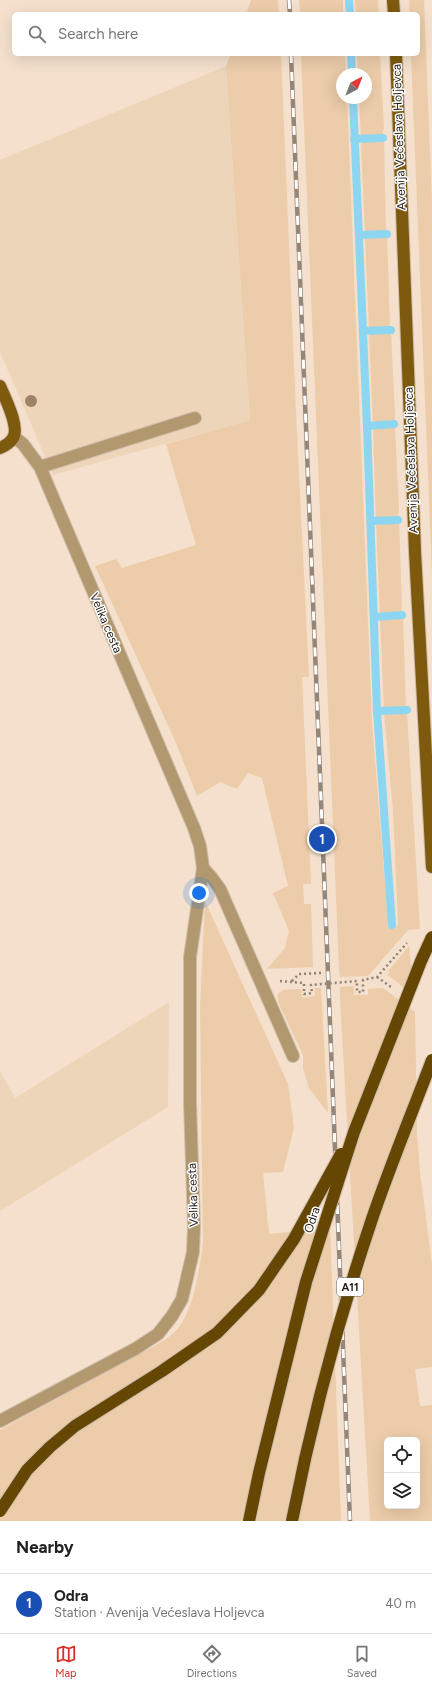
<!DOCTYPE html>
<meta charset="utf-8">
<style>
body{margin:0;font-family:Figtree,sans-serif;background:#f2f2f2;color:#222}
.controls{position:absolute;right:12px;bottom:12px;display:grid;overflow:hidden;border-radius:6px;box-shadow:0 4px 16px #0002}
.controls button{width:36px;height:36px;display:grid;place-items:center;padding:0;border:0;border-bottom:1px solid #e0e0e0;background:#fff;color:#222;font:20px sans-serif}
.compass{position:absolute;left:336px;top:68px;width:36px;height:36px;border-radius:50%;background:#fff;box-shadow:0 4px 16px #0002;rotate:42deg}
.you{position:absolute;left:199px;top:893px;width:14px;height:14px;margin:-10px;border:3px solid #fff;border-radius:50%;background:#1a73e8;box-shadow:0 0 0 6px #1a73e833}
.badge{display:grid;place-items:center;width:26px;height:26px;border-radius:50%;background:#d93025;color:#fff;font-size:13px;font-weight:700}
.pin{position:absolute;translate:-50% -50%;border:2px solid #fff;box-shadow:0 1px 4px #0006}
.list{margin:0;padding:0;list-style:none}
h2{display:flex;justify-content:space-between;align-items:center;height:52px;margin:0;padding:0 16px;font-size:17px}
h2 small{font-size:13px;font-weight:400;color:#767676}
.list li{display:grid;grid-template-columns:26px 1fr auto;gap:12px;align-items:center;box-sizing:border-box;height:60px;padding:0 16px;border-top:1px solid #e0e0e0}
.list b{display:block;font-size:15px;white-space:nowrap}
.list p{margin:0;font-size:13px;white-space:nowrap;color:#767676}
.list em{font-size:13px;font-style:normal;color:#767676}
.icon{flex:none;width:22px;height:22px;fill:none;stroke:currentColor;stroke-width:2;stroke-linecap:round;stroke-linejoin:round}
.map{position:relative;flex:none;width:432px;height:1521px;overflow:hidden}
.search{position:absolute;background:#fff;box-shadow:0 4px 16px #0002;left:12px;right:12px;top:12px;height:44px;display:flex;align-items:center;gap:10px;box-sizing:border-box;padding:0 14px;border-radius:6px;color:#767676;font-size:15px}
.sheet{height:112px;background:#fff}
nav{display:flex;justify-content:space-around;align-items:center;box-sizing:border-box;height:56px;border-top:1px solid #e0e0e0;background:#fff;font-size:11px;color:#767676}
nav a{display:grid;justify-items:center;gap:2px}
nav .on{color:#d93025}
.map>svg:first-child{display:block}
</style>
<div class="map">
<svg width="432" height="1521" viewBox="0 0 432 1521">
<rect width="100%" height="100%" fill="#f4e0cc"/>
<path fill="#edd5ba" d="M 226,66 L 250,420 L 53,475 L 0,352 L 0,160 Z
M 169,1002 L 168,1107 L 0,1211 L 0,1071 L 15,1098 Z"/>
<path fill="#eccca9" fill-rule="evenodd" d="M 251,0 L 278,0 L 279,14 L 246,14 Z
M 299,0 L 343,0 L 343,14 L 300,14 Z
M 355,0 L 378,0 L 379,14 L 356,14 Z
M 409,0 L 424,0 L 432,204 L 432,574 L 411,54 L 418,54 L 418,14 L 410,14 Z
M 231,54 L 281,54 L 296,413 L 309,677 L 302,677 L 311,884 L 303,884 L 304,904 L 311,904 L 313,967 L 267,969 L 285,948 L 289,931 L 273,893 L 288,886 L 262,778 L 248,773 L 237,789 L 220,782 L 197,796 L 176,743 L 95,566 L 116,559 L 122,568 L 196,545 L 166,444 L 250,420 L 226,66 Z
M 301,54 L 345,54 L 346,74 L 342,74 L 342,98 L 347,98 L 372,723 L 388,922 L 387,925 L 395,929 L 398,924 L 393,810 L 384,713 L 407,713 L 420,929 L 408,930 L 368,976 L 340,977 L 339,969 Z
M 357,54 L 380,54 L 384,128 L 382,136 L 361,138 L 359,98 L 366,98 L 366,74 L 358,74 Z
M 384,140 L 386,232 L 365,234 L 361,141 Z
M 387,235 L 390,327 L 384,329 L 369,330 L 365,236 Z
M 369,332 L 391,332 L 395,415 L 394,423 L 373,425 Z
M 373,427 L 395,427 L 399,510 L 397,518 L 376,520 Z
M 376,522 L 399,522 L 402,606 L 401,613 L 380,615 Z
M 380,617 L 403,617 L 406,709 L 384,710 Z
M 205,901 L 288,1084 L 294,1128 L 283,1172 L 263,1173 L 269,1234 L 330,1228 L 341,1521 L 0,1521 L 0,1430 L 165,1340 C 170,1336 175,1332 179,1327 C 194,1308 200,1267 203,1243 L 200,1008 Z
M 409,946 L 414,996 L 388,975 L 389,970 Z
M 354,986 L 354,995 L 368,995 L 368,989 L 383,988 L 415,1012 L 417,1133 L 420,1172 L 432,1265 L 432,1367 L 415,1369 L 420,1406 L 432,1405 L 432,1521 L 370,1521 L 340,999 L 340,987 ZM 387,1440 L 417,1440 L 417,1506 L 387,1506 Z
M 315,988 L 321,988 L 328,1113 L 309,1088 L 303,1068 L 303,1055 L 278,1002 L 278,994 L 283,990 L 301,989 L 302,998 L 315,996 Z"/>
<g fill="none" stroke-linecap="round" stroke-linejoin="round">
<path stroke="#8dd6f2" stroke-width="8" d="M 349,0 L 350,14
M 351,54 L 352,74
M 353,98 L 367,426 L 377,711 L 392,925
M 354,139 L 383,138
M 359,235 L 387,234
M 363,331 L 391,330
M 367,426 L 394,424
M 371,521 L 398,520
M 374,617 L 402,615
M 377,711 L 407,710"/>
<defs>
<path id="minor" d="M 40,467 L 195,418
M 203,868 L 212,878 L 220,889 L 293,1056
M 0,1421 L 135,1349 L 158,1334 L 172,1316 L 182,1299 L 193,1252 L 194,1226 L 190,1103 L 190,957 L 203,868 L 200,846 L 194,828 L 40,467 L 23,444 L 14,437"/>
<path id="major" d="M 393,0 L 394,14
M 396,54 L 415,552 L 432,867
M 0,386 C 5,398 20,427 13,438 C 10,443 5,446 0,448"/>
</defs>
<use href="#minor" stroke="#cfbdab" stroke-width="14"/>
<use href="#major" stroke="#cfbdab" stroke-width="14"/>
<path stroke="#8f8174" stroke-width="2.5" stroke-dasharray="2 3" stroke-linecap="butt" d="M 377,977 L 391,987
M 280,981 L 304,983 L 304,994 L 312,993 L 311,985 L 357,981 L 357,992 L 363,992 L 363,980 L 377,977 L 407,943
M 292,981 L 299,974 L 321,973"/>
<use href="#minor" stroke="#b2986f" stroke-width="12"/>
<use href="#major" stroke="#7e5a0f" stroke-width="12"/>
<defs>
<path id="rail" d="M 289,0 L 290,14
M 291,54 L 350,1521"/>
</defs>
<use href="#rail" stroke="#948678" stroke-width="4.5"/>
<use href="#rail" stroke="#fff" stroke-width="3" stroke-dasharray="9" stroke-linecap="butt"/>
<defs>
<path id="highway-bridge" d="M 0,1511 L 27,1470 L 50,1447 L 75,1426 L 162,1371 L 217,1333 L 259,1290 L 294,1239 L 341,1154
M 249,1521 L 259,1473 L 306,1282 L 354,1132 L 421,961 L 432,937
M 292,1521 C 312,1419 339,1317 372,1219 C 390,1166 412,1113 432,1060"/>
</defs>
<use href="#highway-bridge" stroke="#cfbdab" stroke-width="14" stroke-linecap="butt"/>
<use href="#highway-bridge" stroke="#654603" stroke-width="12"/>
</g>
<circle fill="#9e8466" cx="31" cy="401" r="6"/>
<g text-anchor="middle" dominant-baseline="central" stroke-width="3" stroke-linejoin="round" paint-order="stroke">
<rect fill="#fff" stroke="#66625d" stroke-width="1" x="337" y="1278" width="26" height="18" rx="3"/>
<g font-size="11" font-weight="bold" fill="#251e17">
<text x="350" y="1287">A11</text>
</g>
<g font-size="12" fill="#251e17" stroke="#fff">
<text transform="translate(399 137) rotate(-92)">Avenija Većeslava Holjevca</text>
<text transform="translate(411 460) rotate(-92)">Avenija Većeslava Holjevca</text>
<text transform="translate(106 623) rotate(67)">Velika cesta</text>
<text transform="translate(193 1195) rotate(-92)">Velika cesta</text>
<text transform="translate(312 1220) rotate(-72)">Odra</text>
</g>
</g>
</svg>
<div class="controls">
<button><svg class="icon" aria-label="locate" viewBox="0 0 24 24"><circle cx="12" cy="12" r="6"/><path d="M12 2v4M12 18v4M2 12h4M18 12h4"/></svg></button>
<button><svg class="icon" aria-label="layers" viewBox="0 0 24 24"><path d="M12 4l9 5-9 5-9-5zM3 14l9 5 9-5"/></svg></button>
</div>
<svg class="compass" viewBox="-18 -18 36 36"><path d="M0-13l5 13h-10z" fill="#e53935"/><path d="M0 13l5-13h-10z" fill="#767676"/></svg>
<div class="you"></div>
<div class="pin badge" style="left:322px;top:839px;background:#1a4fb4">1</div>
<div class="search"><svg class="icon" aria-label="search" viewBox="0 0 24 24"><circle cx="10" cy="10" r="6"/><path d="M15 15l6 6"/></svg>Search here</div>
</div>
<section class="sheet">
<h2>Nearby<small></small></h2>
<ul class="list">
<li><span class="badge" style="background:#1a4fb4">1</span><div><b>Odra</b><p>Station · Avenija Većeslava Holjevca</p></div><em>40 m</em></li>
</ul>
</section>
<nav>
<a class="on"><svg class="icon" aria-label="map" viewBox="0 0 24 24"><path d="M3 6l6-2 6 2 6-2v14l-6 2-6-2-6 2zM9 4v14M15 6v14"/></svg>Map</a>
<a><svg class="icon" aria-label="directions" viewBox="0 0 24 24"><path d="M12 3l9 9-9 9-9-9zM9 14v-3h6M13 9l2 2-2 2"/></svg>Directions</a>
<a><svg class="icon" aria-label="saved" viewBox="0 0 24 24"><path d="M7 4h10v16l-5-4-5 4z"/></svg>Saved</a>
</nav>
